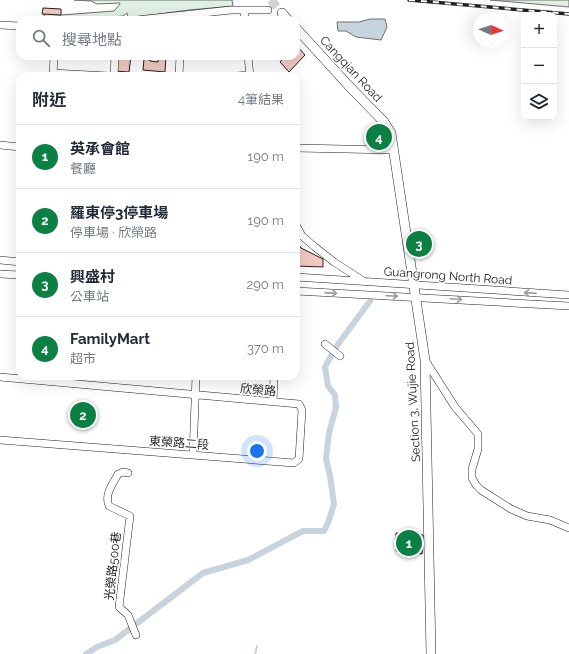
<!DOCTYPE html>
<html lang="zh-TW">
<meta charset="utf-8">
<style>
body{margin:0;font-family:Raleway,"Noto Sans TC",sans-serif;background:#f2f2f3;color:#1f2937}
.controls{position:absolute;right:12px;top:12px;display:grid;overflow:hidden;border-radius:8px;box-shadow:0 4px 16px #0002}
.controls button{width:36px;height:36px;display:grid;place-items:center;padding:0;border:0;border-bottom:1px solid #e0e1e3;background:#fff;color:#1f2937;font:20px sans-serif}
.compass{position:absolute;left:473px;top:12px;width:36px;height:36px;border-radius:50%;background:#fff;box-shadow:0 4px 16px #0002;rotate:93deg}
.you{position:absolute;left:257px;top:451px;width:14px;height:14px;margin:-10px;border:3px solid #fff;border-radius:50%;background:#1a73e8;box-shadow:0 0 0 6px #1a73e833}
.badge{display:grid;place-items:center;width:26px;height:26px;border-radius:50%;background:#0b8043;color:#fff;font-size:13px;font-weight:700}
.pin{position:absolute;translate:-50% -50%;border:2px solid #fff;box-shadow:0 1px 4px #0006}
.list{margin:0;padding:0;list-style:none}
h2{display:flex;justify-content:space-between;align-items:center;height:52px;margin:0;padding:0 16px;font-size:17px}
h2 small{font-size:13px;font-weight:400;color:#747a83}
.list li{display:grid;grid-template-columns:26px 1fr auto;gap:12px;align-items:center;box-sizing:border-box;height:64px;padding:0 16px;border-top:1px solid #e0e1e3}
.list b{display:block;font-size:15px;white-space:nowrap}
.list p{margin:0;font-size:13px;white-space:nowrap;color:#747a83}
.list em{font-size:13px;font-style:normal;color:#747a83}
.icon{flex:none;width:22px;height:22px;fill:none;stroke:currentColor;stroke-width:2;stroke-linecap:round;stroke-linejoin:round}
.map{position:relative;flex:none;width:569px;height:654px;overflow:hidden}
.search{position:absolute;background:#fff;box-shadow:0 4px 16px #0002;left:16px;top:16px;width:284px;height:44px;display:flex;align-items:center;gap:10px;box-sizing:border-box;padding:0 14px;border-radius:12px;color:#747a83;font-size:15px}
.panel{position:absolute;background:#fff;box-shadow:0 4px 16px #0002;left:16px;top:72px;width:284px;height:308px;border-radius:12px}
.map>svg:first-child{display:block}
</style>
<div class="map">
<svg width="569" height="654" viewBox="0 0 569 654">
<rect width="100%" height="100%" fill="#fff"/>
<path fill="#e0efe3" stroke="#6f6f6f" d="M 74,0 L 232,0 L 233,6 L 189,10 L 128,18 L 127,13 L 123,16 L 77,20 L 44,20 L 44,14 L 61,15 L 114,11 L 120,4 L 120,3 L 97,4 L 91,1 Z
M 490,0 L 569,0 L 569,7 Z"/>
<path fill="#c7d3dd" stroke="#6f6f6f" d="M 370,19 L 385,19 L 387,27 L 381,40 L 356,37 L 346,31 L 338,31 L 337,22 L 359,22 Z"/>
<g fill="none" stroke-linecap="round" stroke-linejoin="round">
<path stroke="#c7d3dd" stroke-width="2" d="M 255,654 L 257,646"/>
<path stroke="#c7d3dd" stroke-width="6" d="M 86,654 L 97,647 L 115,640 L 203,573 L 248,560 L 303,531 L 324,531 L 328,523 L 334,504 L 330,476 L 326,459 L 329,433 L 336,407 L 335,395 L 328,386 L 325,367 L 336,347 L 370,301"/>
</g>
<path fill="#f3c9c0" stroke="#222" d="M 43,8 L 61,9 L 61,15 L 42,14 Z
M 296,45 L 305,55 L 289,72 L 280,62 L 285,56 L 296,56 Z
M 117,56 L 131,56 L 129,72 L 115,71 Z
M 158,56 L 166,56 L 165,72 L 143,70 L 144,59 L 150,60 L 150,61 L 158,62 Z
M 296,240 L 301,248 L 323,259 L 323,267 L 296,266 Z
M 396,533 L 423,535 L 422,554 L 396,551 Z"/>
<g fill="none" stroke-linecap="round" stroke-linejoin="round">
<path stroke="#d3d3d3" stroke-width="9" stroke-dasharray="9 4.5" stroke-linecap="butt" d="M 271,0 L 282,13"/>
<defs>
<path id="minor" d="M 244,10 L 245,20
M 137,20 L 231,10 L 268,10
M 0,25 L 20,26
M 248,56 L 250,76
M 53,73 L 108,76
M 53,76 L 54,56
M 114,76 L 115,56
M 179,76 L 180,56
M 237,76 L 249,75
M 0,145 L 20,147
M 296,148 L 394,150
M 296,225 L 302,236 L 315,247 L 334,262 L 362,280
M 0,260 L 20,262
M 0,274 L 20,275
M 296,277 L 569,295
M 296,291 L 569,306
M 325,344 L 340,356
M 425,360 L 455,407 L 478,434 L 478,449 L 472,469 L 472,478 L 476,485 L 481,490 L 511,509 L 527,516 L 550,520 L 569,528
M 0,377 L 299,404 L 302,410 L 299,459 L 294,463 L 0,440
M 273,402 L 274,376
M 193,455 L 196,376
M 128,473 L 123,472 L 118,474 C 113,484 104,494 109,506 L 130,516 L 119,607 L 128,615 L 136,635"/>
<path id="major" d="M 282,13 L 288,20
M 296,28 L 348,85 L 384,122 L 391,133 L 425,360 L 431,654"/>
</defs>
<use href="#minor" stroke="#222" stroke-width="8"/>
<use href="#major" stroke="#222" stroke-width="10"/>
<use href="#minor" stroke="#fff" stroke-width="7"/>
<use href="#major" stroke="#fff" stroke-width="9"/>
<defs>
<path id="rail" d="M 409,0 L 569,14"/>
</defs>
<use href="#rail" stroke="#222" stroke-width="3.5"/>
<use href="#rail" stroke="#fff" stroke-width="2" stroke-dasharray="6" stroke-linecap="butt"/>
</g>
<defs><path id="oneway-shaft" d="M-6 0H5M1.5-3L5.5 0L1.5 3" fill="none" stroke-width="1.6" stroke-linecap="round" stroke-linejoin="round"/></defs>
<g stroke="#9c9c9c">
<use href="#oneway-shaft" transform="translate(331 293) rotate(4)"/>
<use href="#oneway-shaft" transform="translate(530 293) rotate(-176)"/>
<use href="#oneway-shaft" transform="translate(392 296) rotate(2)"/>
<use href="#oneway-shaft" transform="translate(456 299) rotate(3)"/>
</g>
<g text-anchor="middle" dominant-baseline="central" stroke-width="3" stroke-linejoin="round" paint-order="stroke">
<g font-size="12" fill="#222" stroke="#fff">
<text transform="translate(351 69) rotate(47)">Cangqian Road</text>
<text transform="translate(448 276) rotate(4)">Guangrong North Road</text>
<text transform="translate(258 390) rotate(5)">欣榮路</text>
<text transform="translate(413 402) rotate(-93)">Section 3, Wujie Road</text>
<text transform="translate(179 443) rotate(4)">東榮路二段</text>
<text transform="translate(113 566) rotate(-84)">光榮路500巷</text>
</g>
</g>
</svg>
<div class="controls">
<button>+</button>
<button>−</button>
<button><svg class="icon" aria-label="layers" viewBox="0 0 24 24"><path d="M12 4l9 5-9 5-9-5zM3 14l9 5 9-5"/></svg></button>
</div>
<svg class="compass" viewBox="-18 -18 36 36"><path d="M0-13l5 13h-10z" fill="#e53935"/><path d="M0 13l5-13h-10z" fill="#747a83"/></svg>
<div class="you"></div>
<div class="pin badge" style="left:409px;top:543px">1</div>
<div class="pin badge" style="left:83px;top:415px">2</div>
<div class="pin badge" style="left:419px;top:244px">3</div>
<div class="pin badge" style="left:379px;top:137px">4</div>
<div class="search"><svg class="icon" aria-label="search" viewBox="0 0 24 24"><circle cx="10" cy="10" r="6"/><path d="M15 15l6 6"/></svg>搜尋地點</div>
<section class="panel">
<h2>附近<small>4筆結果</small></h2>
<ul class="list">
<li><span class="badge">1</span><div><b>英承會館</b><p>餐廳</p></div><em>190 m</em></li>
<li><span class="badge">2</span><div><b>羅東停3停車場</b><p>停車場 · 欣榮路</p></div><em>190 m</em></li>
<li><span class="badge">3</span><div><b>興盛村</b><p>公車站</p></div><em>290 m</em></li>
<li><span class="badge">4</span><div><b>FamilyMart</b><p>超市</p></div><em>370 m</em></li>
</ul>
</section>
</div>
